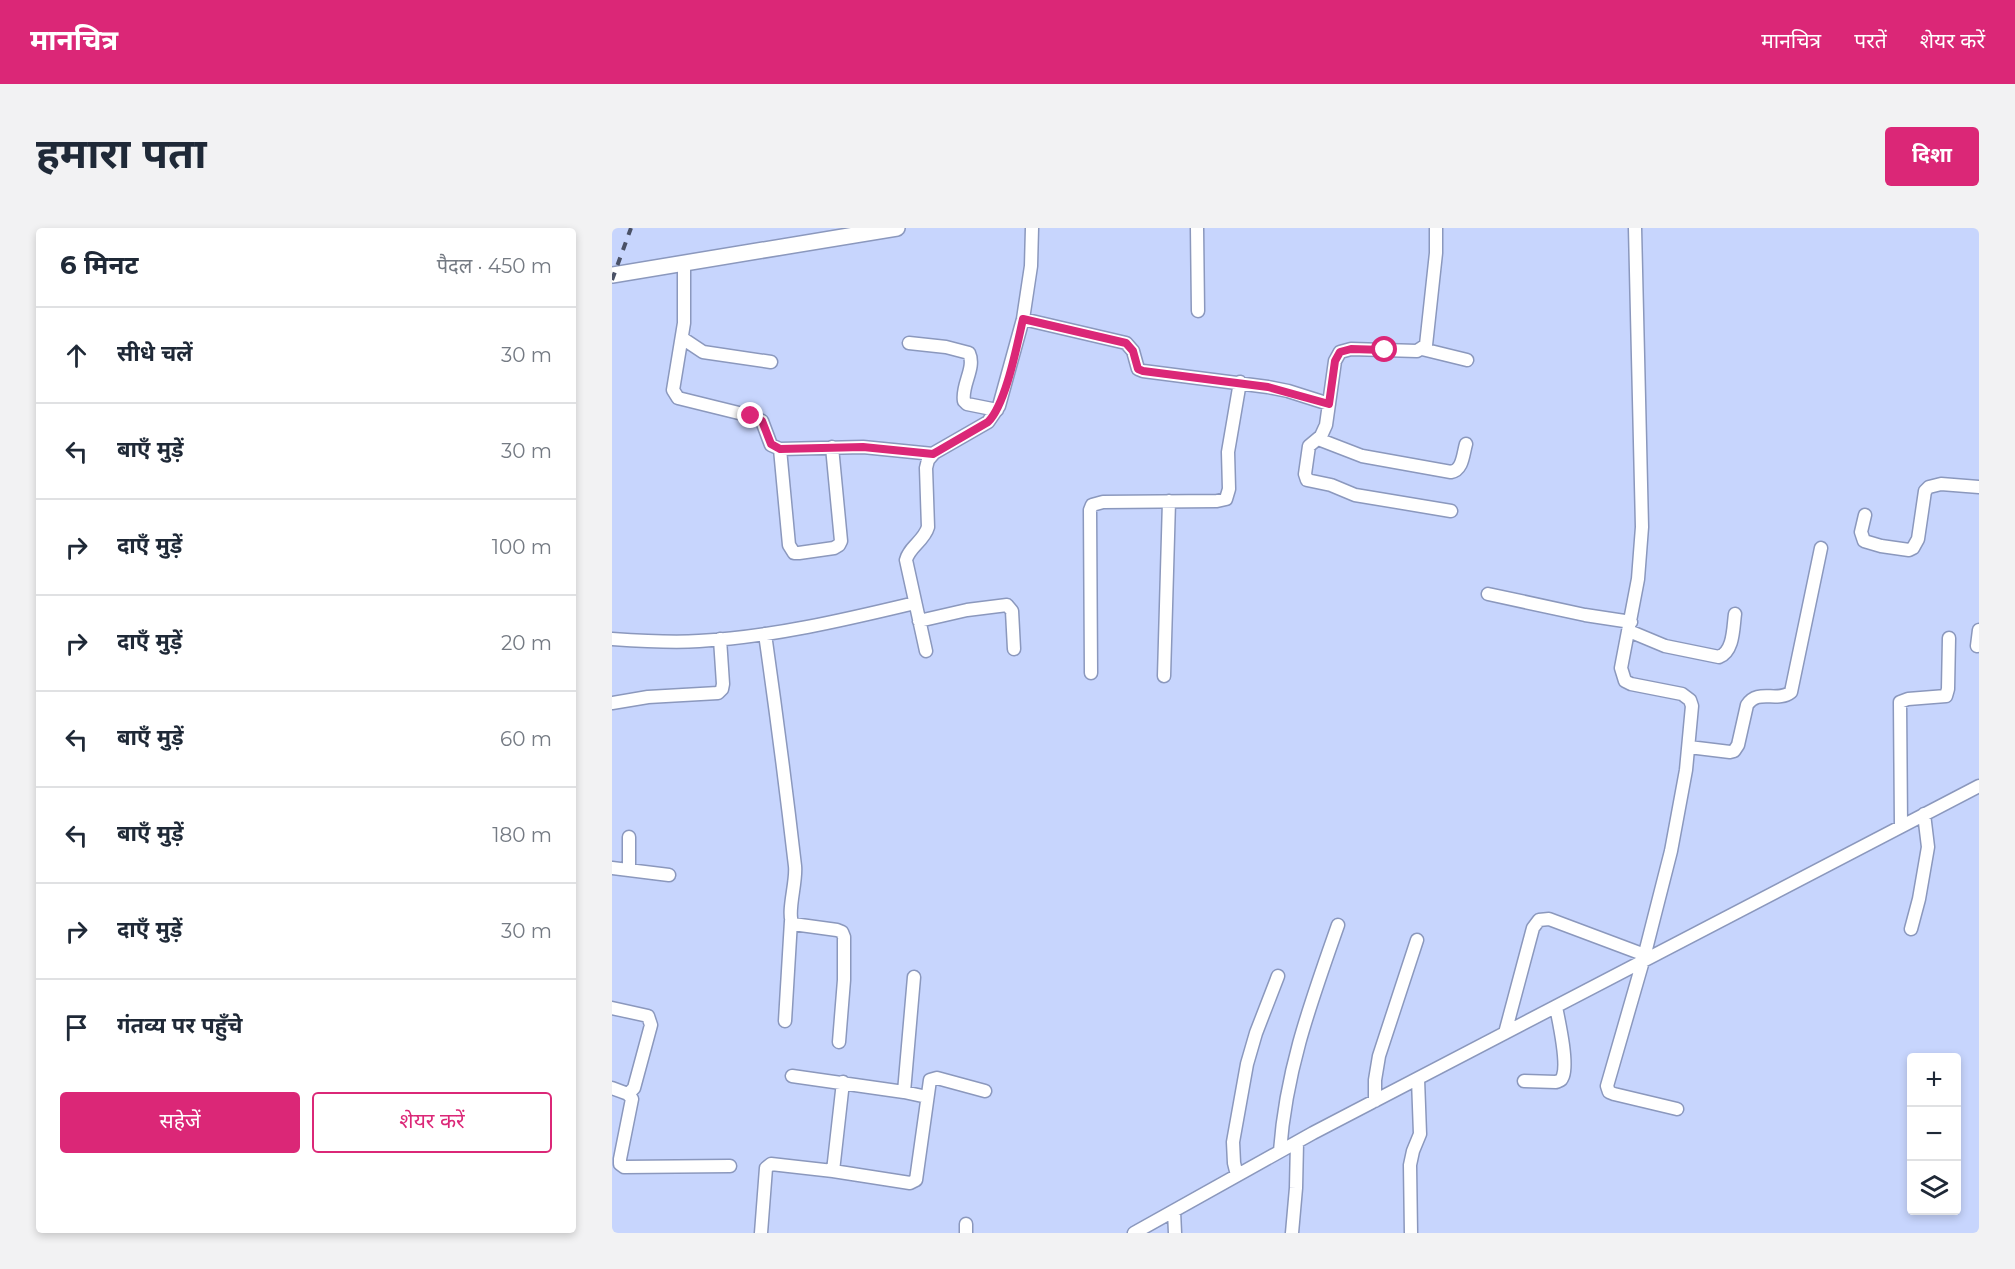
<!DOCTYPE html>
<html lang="hi">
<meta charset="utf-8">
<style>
body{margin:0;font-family:Montserrat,"Noto Sans Devanagari",sans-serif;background:#f2f2f3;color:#1f2937}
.controls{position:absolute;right:18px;bottom:18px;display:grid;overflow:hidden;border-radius:6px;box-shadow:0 3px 9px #0003}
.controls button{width:54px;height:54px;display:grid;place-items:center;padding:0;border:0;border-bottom:2px solid #e0e1e3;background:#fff;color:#1f2937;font:30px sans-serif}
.stop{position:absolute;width:18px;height:18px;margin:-14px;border:4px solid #db2777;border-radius:50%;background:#fff}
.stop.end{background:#db2777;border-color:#fff;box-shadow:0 2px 6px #0008}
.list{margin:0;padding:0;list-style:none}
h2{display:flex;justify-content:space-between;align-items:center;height:78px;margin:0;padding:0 24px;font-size:26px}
h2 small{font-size:20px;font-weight:400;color:#747a83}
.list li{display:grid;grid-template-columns:39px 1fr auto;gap:18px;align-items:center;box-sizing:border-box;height:96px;padding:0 24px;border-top:2px solid #e0e1e3}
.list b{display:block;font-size:22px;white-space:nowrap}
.list em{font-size:20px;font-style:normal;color:#747a83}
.actions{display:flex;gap:12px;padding:18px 24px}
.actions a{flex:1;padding:14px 0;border:2px solid #db2777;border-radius:6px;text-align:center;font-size:21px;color:#db2777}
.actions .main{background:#db2777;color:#fff}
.icon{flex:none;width:33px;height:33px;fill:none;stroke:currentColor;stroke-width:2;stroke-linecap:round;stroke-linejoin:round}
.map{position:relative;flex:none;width:1367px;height:1005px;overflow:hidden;border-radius:6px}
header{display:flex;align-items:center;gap:36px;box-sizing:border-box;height:84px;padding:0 30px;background:#db2777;color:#fff}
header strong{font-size:28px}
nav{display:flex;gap:33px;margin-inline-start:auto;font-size:21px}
.intro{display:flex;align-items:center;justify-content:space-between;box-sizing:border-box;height:144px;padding:0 36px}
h1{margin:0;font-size:42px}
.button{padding:15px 27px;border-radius:6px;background:#db2777;color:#fff;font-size:21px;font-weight:700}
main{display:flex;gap:36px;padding:0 36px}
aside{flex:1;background:#fff;border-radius:6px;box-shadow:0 3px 9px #0003}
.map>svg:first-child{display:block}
</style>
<header>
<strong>मानचित्र</strong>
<nav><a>मानचित्र</a><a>परतें</a><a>शेयर करें</a></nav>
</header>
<div class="intro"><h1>हमारा पता</h1><a class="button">दिशा</a></div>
<main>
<aside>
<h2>6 मिनट<small>पैदल · 450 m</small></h2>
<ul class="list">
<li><svg class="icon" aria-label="ahead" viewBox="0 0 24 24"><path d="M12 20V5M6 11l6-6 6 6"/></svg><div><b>सीधे चलें</b></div><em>30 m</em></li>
<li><svg class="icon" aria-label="left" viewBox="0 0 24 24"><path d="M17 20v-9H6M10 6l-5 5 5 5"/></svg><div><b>बाएँ मुड़ें</b></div><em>30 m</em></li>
<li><svg class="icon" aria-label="right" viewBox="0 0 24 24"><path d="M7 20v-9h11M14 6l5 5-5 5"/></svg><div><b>दाएँ मुड़ें</b></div><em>100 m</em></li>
<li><svg class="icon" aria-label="right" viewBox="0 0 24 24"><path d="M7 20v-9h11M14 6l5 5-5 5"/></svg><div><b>दाएँ मुड़ें</b></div><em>20 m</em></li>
<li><svg class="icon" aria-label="left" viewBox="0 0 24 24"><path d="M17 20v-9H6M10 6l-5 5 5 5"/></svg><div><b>बाएँ मुड़ें</b></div><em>60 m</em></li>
<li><svg class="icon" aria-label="left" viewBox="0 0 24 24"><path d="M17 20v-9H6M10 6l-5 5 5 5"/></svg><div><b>बाएँ मुड़ें</b></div><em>180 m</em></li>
<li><svg class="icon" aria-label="right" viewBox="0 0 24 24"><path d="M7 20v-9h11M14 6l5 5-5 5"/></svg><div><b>दाएँ मुड़ें</b></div><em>30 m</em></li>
<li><svg class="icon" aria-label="arrive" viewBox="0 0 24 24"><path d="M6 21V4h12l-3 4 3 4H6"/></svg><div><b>गंतव्य पर पहुँचे</b></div></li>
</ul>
<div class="actions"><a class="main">सहेजें</a><a>शेयर करें</a></div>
</aside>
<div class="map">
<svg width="1367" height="1005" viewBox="0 0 1367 1005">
<rect width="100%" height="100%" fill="#c7d5fd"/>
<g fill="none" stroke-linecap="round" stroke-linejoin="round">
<defs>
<path id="minor" d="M 585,0 L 586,83
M 824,0 L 824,25 L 814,117 L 805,123 L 739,121 L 728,124 L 723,133 L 714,197 L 709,208 L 697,218 L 693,246 L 695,252 L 719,257 L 743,267 L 839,283
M 1023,0 L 1030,299 L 1026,351 L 1009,440 L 1013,453 L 1019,456 L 1070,466 L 1078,472 L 1080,478 L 1074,542 L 1059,623 L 1031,733 L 995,858 L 997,864 L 1002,866 L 1065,881
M 72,35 L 72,95 L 61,162 L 66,170 L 139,188 L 150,193 L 159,217 L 168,221 L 251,219 L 321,226
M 411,91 L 514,115 L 521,123 L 526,141 L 531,143 L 656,159 L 676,163 L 717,176
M 70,110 L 91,124 L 159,134
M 297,115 L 334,119 L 357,125 C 364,140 349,157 352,173 L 355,176 L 385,182
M 810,121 L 855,132
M 706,211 L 750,228 L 839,244 C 851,242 851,226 854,216
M 168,221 L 177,317 L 182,325 L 187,325 L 222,320 L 227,317 L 229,313 L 220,219
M 1253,287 L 1249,304 L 1252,313 L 1269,318 L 1297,322 L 1301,320 L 1306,311 L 1313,263 L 1317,259 L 1329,256 L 1367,259
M 876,366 L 973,387 L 1019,394
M 307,393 L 355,382 L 395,377 L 400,383 L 402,421
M 1017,403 L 1053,418 L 1107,429 C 1122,423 1121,400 1123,386
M 153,406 C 164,483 174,560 183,638 C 185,654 174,686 181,696 L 225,702 L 230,704 L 232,709 L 232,752 L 227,814
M 0,411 C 29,413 58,415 87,413 C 160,409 232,392 303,375
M 1365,418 L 1367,402
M 314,423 L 294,332 C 297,319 312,313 316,299 L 314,240 L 316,232 L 322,225 L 376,194 L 387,178 L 411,91 L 419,38 L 420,0
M 479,445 L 478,282 L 480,277 L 491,274 L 605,273 L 614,271 L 617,261 L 616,224 L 628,154
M 552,448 L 557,273
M 0,475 L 36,469 L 106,465 L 110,461 L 111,456 L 108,411
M 1077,519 L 1118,524 L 1122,523 L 1126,517 L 1135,477 C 1146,460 1165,475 1179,464 L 1209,320
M 1289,598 L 1288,474 L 1296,471 L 1334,468 L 1336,461 L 1337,410
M 0,640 L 57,647
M 17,642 L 17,609
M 1299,701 L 1307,671 L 1316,619 L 1312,586
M 0,780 L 36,788 L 39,797 L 22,860 L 16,866
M 173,793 L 179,693
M 893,805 L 921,700 L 927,692 L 937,691 L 1033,727
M 180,848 L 292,864 L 315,869
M 912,853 L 944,854 C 949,852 949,853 951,848 C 956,834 947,794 944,779
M 0,860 L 16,866 L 20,871 L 8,931 L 8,936 L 12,939 L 118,938
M 292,864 L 302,749
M 763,873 L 763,852 L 767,828 L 805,712
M 668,923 C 674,841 699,774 726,697
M 221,943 L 231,854
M 625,947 L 622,935 L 621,914 L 635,836 L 644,805 L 666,748
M 562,983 L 563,1005
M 149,1005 L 154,940 L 159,936 L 221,943 L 298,955 L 304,952 L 318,852 L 325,850 L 373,863
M 354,1005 L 354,996
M 522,1005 L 701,905 L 1367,558
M 680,1005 L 684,960 L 685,914
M 799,1005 L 798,937 L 801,923 L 808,906 L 806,851"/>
<path id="major" d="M 0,47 L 285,0"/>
</defs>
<use href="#minor" stroke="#8b98bd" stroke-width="15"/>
<use href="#major" stroke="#8b98bd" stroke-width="18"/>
<use href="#minor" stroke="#fff" stroke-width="12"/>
<use href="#major" stroke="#fff" stroke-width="15"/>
<path stroke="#4a5166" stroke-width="4" stroke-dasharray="8 8" stroke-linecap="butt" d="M 0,52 L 19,0"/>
</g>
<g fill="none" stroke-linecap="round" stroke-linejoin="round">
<path stroke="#db2777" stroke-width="8" d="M 139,188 L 150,193 L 159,216 L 168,221 L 251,219 L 321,226 L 376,194 C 394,176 405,117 411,91 L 514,115 L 521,123 L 526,141 L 531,143 L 656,159 L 717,176 L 723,133 L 728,124 L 739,121 L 773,122"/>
</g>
</svg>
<div class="controls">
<button>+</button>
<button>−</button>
<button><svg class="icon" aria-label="layers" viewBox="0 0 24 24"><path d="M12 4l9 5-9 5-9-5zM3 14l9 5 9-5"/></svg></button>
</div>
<div class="stop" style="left:773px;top:122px"></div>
<div class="stop end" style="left:139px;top:188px"></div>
</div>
</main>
